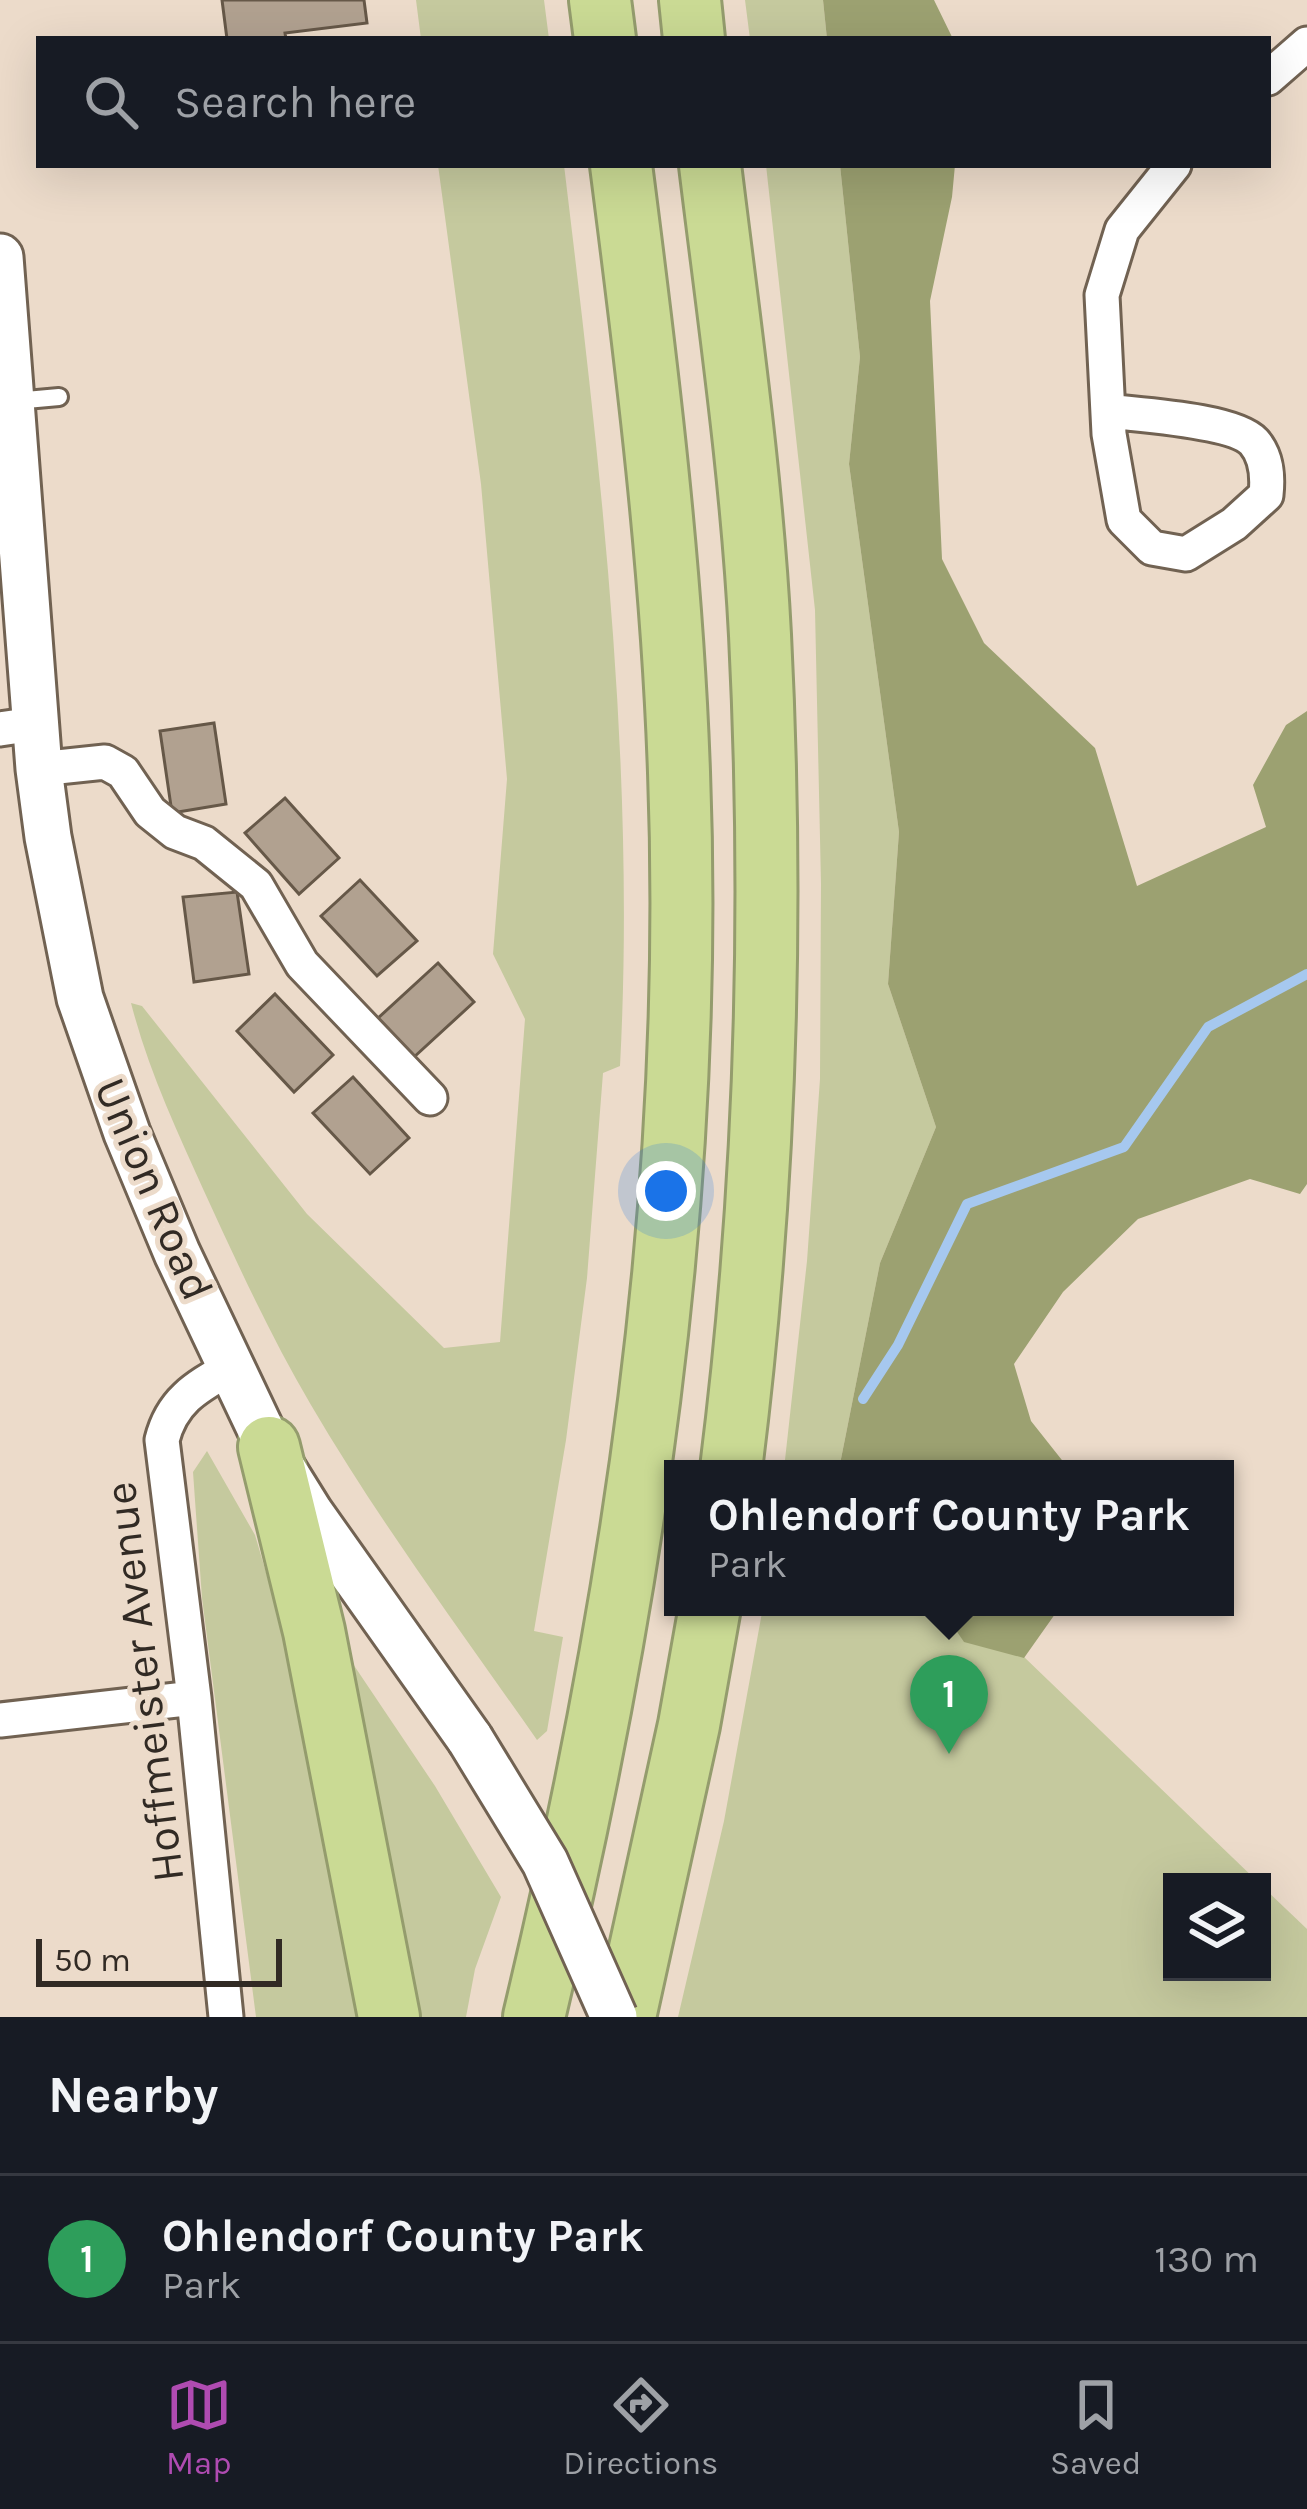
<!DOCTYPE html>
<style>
body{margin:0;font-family:Karla,sans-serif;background:#20242c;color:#f1f3f6}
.controls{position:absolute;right:36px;bottom:36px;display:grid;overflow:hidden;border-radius:0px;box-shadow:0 12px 48px #0002}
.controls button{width:108px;height:108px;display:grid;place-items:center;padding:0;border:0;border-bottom:3px solid #363941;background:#171b24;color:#f1f3f6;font:60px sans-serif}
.scale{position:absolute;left:36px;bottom:30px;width:246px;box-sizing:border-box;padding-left:12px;border:6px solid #312a24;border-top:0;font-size:33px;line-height:42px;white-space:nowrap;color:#312a24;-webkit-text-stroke:9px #ecdbca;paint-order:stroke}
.you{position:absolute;left:666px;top:1191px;width:42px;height:42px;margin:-30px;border:9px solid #fff;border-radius:50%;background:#1a73e8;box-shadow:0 0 0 18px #1a73e833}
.badge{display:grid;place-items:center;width:78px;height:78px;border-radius:50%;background:#af4bb1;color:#fff;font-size:39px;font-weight:700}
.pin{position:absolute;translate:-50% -99px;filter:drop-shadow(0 3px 6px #0008)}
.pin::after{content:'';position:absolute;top:63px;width:42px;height:36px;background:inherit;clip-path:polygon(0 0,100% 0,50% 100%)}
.popup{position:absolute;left:664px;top:1460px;width:570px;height:156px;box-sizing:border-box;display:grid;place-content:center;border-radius:0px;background:#171b24;filter:drop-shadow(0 3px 9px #0005);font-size:39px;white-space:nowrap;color:#9ea1a6}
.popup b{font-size:45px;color:#f1f3f6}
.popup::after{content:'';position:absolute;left:50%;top:100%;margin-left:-24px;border:24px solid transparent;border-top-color:#171b24}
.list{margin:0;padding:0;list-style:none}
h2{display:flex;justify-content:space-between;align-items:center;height:156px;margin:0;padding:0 48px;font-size:51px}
h2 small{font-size:39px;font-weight:400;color:#9ea1a6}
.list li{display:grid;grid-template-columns:78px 1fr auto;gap:36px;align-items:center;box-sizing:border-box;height:168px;padding:0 48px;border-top:3px solid #363941}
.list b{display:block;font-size:45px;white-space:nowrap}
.list p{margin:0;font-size:39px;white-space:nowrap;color:#9ea1a6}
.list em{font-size:39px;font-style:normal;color:#9ea1a6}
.icon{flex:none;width:66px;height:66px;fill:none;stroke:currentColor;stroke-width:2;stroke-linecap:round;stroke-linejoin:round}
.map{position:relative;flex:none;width:1307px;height:2017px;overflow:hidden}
.search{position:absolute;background:#171b24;box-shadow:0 12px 48px #0002;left:36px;right:36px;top:36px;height:132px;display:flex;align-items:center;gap:30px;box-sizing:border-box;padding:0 42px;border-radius:0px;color:#9ea1a6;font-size:45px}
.sheet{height:324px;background:#171b24}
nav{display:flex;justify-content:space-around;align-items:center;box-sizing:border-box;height:168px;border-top:3px solid #363941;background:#171b24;font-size:33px;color:#9ea1a6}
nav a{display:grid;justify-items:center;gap:6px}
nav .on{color:#af4bb1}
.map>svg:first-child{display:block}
</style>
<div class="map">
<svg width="1307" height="2017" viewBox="0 0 1307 2017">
<rect width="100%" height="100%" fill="#ecdbca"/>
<path fill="#c5c99e" d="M 416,0 L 544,0 L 549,39 L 421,39 Z
M 745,0 L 823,0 L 827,39 L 750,39 Z
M 438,165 L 564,165 C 600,464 636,764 620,1066 L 603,1073 L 587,1278 L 566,1440 L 534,1631 L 563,1637 L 547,1731 L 537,1740 C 460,1630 379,1521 311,1405 C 271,1337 237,1263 204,1191 C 176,1129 148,1069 131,1003 L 142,1006 L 307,1214 L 444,1348 L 500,1342 L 525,1019 L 493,954 L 507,779 L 481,484 Z
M 766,165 L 840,165 L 860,357 L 849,464 L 899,832 L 888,984 L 936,1127 L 880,1263 L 839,1469 L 784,1469 L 807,1261 L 820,1079 L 821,884 L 815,610 Z
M 207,1451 L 255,1535 L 275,1603 L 368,2017 L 256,2017 L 202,1598 L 193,1472 Z
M 763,1607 L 972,1607 L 1258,1882 L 1172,1882 L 1172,1972 L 1262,1972 L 1262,1886 L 1307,1929 L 1307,2017 L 678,2017 L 724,1821 Z
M 353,1664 L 435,1786 L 501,1897 L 475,1969 L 466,2017 L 408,2017 L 344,1689 Z"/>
<path fill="#9ca171" d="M 823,0 L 934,0 L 953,39 L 827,39 Z
M 840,165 L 955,165 L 952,197 L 930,301 L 942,559 L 984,643 L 1095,748 L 1137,886 L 1266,827 L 1253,785 L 1286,725 L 1307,711 L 1307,1184 L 1300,1194 L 1250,1179 L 1138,1219 L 1063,1292 L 1014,1364 L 1031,1421 L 1069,1469 L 839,1469 L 880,1263 L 936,1127 L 888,984 L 899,832 L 849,464 L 860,357 Z
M 933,1607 L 1060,1607 L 1024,1658 L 964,1642 L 947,1617 Z"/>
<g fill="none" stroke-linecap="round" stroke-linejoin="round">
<path stroke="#a6c8ef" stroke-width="10" d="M 863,1399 L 898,1345 L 967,1204 L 1124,1147 L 1208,1027 L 1307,974"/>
</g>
<path fill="#b1a190" stroke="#665848" stroke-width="3" d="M 222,0 L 364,0 L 367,23 L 285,33 L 286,39 L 227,39 Z
M 214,723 L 226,804 L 172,813 L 160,731 Z
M 285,798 L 339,858 L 299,894 L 245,833 Z
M 360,880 L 417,941 L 377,976 L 321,916 Z
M 237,892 L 249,974 L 194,982 L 183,897 Z
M 438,963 L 474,1002 L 413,1058 L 377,1019 Z
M 275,994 L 333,1055 L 294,1092 L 237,1031 Z
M 353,1077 L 409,1138 L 370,1174 L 313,1113 Z"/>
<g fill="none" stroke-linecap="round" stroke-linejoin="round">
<defs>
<path id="lane" d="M 15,401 L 59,397"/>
<path id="street" d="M 1268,78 L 1307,44
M 1108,411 C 1139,415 1234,420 1254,442 C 1267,457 1268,476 1266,495 L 1234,524 L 1186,554 L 1152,548 L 1124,520 L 1109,434 L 1102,295 L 1122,230 L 1174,165
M 0,729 L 34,724
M 39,769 L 105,762 L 123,772 L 150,812 L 175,832 L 204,843 L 256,885 L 302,964 L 430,1098
M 0,1720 L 194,1698
M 226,2017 L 194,1698 L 162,1440 C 172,1400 197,1387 230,1368"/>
<path id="secondary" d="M 0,257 L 39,769 L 48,837 L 80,998 L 127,1133 L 177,1253 L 269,1447 L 310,1513 L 470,1739"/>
<path id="highway" d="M 600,0 L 605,39
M 690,0 L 694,39
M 710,165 C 729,321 752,478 760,635 C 774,914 766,1191 731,1469
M 269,1447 L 314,1631 L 389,2017
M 534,2017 C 632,1607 695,1195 679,772 C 672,569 647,367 621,165
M 625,2017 L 689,1725 L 710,1607"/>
</defs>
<use href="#lane" stroke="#716252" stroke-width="22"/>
<use href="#street" stroke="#716252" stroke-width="39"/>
<use href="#secondary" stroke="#716252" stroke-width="51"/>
<use href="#highway" stroke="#949c6d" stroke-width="66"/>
<use href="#lane" stroke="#fff" stroke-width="16"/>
<use href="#street" stroke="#fff" stroke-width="33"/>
<use href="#secondary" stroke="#fff" stroke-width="45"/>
<use href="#highway" stroke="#cada94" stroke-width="60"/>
<defs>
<path id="secondary-bridge" d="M 470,1739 L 545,1862 L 614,2017"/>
</defs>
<use href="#secondary-bridge" stroke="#716252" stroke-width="51" stroke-linecap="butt"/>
<use href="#secondary-bridge" stroke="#fff" stroke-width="45"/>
</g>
<g text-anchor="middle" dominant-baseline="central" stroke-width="10" stroke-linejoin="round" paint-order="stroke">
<g font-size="45" fill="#312a24" stroke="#ecdbca">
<text transform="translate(154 1189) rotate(67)">Union Road</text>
<text transform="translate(144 1682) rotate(-97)">Hoffmeister Avenue</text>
</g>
</g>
</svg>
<div class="controls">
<button><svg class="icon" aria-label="layers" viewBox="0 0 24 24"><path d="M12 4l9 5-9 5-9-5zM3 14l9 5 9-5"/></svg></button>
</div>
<div class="scale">50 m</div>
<div class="you"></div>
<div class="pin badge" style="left:949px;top:1754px;background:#2e9e5b">1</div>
<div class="popup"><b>Ohlendorf County Park</b>Park</div>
<div class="search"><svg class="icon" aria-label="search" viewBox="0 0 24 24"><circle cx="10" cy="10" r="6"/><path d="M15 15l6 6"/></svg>Search here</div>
</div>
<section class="sheet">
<h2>Nearby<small></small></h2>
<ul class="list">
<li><span class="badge" style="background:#2e9e5b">1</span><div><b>Ohlendorf County Park</b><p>Park</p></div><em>130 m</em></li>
</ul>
</section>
<nav>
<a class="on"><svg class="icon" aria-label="map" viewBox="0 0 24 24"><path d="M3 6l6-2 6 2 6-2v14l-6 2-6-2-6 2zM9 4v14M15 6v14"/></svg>Map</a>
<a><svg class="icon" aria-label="directions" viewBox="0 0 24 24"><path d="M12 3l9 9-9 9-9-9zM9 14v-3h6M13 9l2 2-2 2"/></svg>Directions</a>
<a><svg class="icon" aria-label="saved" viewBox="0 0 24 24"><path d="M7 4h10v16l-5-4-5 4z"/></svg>Saved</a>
</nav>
